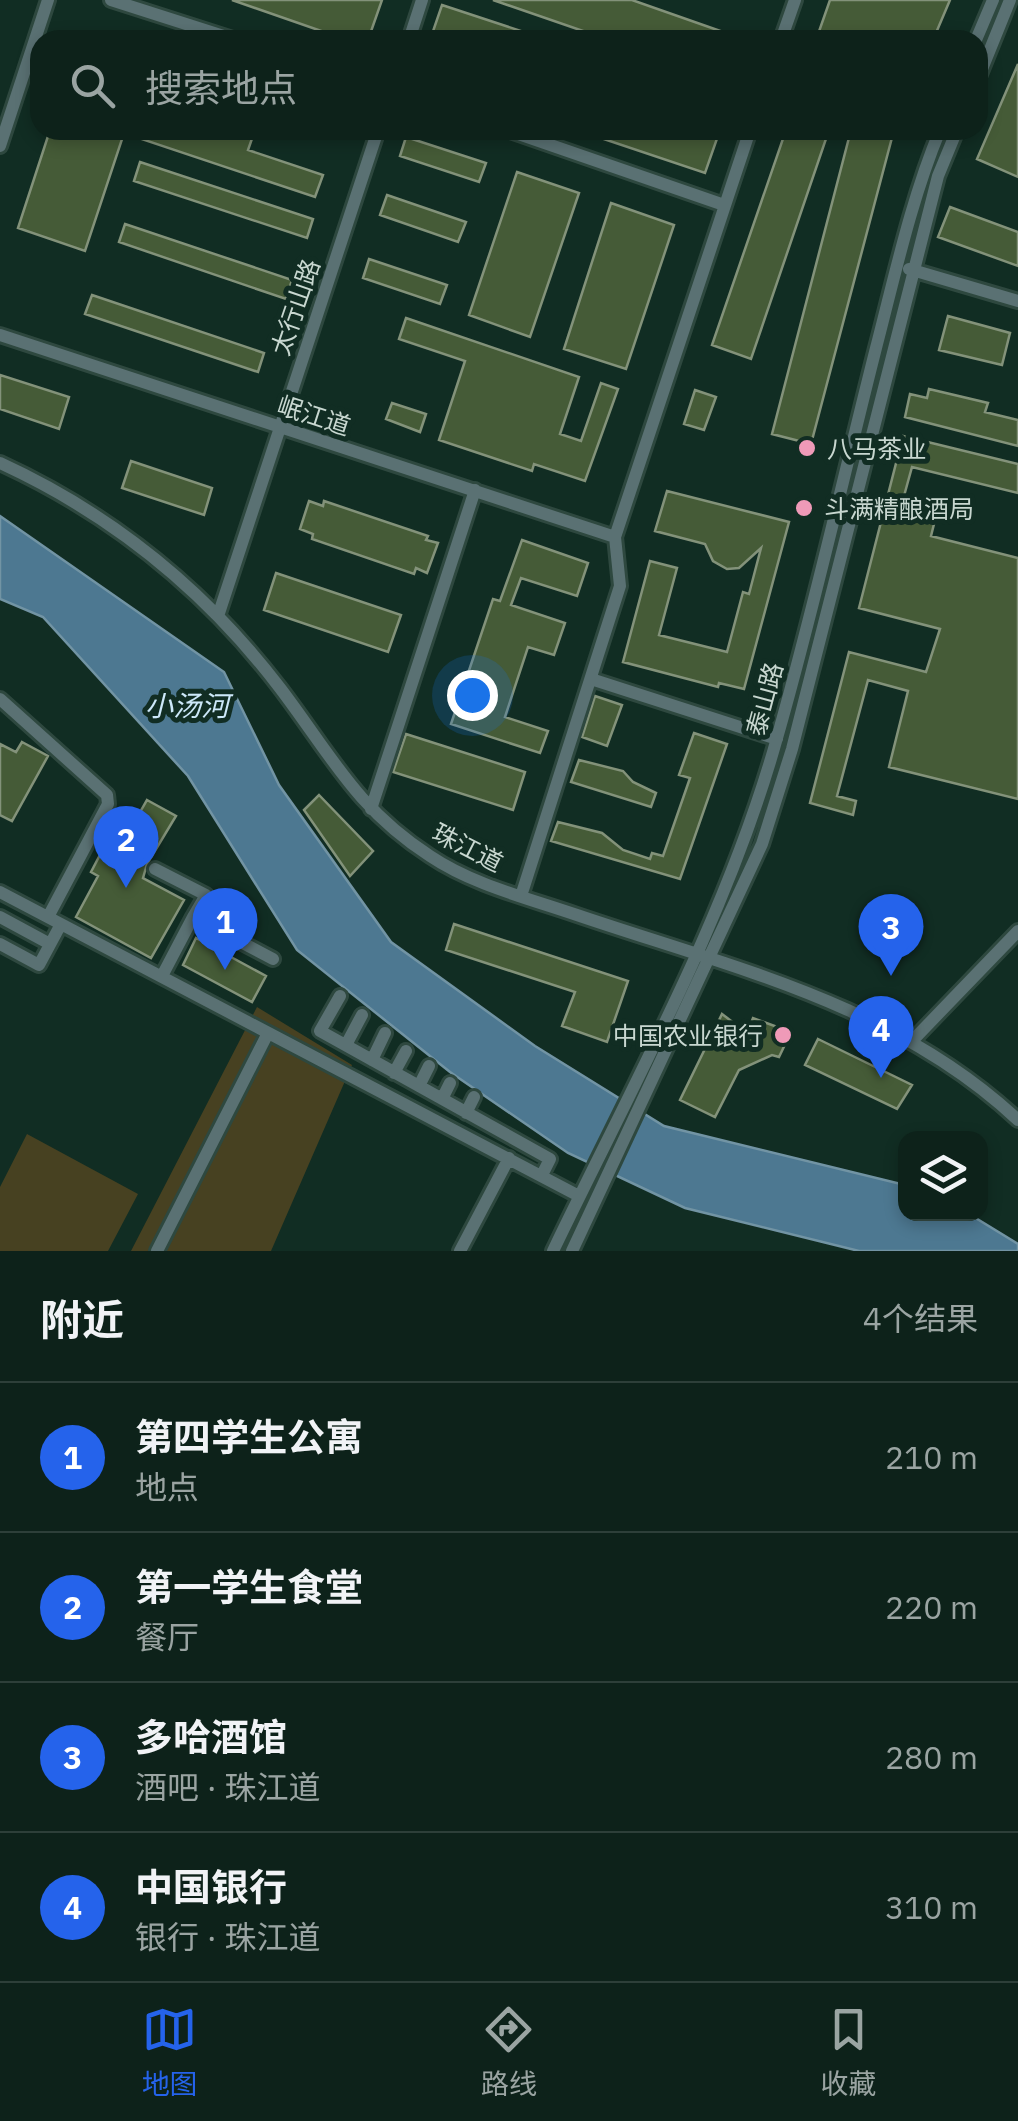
<!DOCTYPE html>
<html lang="zh">
<meta charset="utf-8">
<style>
body{margin:0;font-family:"IBM Plex Sans","Noto Sans SC",sans-serif;background:#1b2f27;color:#f1f3f6}
.controls{position:absolute;right:30px;bottom:30px;display:grid;overflow:hidden;border-radius:20px;box-shadow:0 5px 15px #0003}
.controls button{width:90px;height:90px;display:grid;place-items:center;padding:0;border:0;border-bottom:2px solid #2d3f39;background:#0d221a;color:#f1f3f6;font:50px sans-serif}
.you{position:absolute;left:472px;top:695px;width:35px;height:35px;margin:-25px;border:8px solid #fff;border-radius:50%;background:#1a73e8;box-shadow:0 0 0 15px #1a73e833}
.badge{display:grid;place-items:center;width:65px;height:65px;border-radius:50%;background:#2563eb;color:#fff;font-size:32px;font-weight:700}
.pin{position:absolute;translate:-50% -82px;filter:drop-shadow(0 2px 5px #0008)}
.pin::after{content:'';position:absolute;top:52px;width:35px;height:30px;background:inherit;clip-path:polygon(0 0,100% 0,50% 100%)}
.list{margin:0;padding:0;list-style:none}
h2{display:flex;justify-content:space-between;align-items:center;height:130px;margin:0;padding:0 40px;font-size:42px}
h2 small{font-size:32px;font-weight:400;color:#9aa4a2}
.list li{display:grid;grid-template-columns:65px 1fr auto;gap:30px;align-items:center;box-sizing:border-box;height:150px;padding:0 40px;border-top:2px solid #2d3f39}
.list b{display:block;font-size:38px;white-space:nowrap}
.list p{margin:0;font-size:32px;white-space:nowrap;color:#9aa4a2}
.list em{font-size:32px;font-style:normal;color:#9aa4a2}
.icon{flex:none;width:55px;height:55px;fill:none;stroke:currentColor;stroke-width:2;stroke-linecap:round;stroke-linejoin:round}
.map{position:relative;flex:none;width:1018px;height:1251px;overflow:hidden}
.search{position:absolute;background:#0d221a;box-shadow:0 5px 15px #0003;left:30px;right:30px;top:30px;height:110px;display:flex;align-items:center;gap:25px;box-sizing:border-box;padding:0 35px;border-radius:30px;color:#9aa4a2;font-size:38px}
.sheet{height:730px;background:#0d221a}
nav{display:flex;justify-content:space-around;align-items:center;box-sizing:border-box;height:140px;border-top:2px solid #2d3f39;background:#0d221a;font-size:28px;color:#9aa4a2}
nav a{display:grid;justify-items:center;gap:5px}
nav .on{color:#2563eb}
.map>svg:first-child{display:block}
</style>
<div class="map">
<svg width="1018" height="1251" viewBox="0 0 1018 1251">
<rect width="100%" height="100%" fill="#112d23"/>
<path fill="#474121" d="M 257,1007 L 352,1065 L 271,1251 L 131,1251 Z
M 27,1134 L 138,1194 L 108,1251 L 0,1251 L 0,1187 Z"/>
<path fill="#4d7891" stroke="#7294a4" stroke-width="2.5" d="M 0,516 L 224,672 L 279,785 L 391,942 L 535,1046 L 664,1126 L 905,1185 L 906,1214 L 969,1214 L 1018,1244 L 1018,1251 L 859,1251 L 685,1208 L 568,1153 L 450,1072 L 297,950 L 188,776 L 43,617 L 0,599 Z"/>
<path fill="#455b37" stroke="#83927a" stroke-width="2.5" d="M 232,0 L 382,0 L 368,40 L 347,40 Z
M 493,0 L 632,0 L 746,40 L 609,40 Z
M 830,0 L 950,0 L 933,40 L 816,40 Z
M 442,5 L 542,38 L 542,40 L 430,40 Z
M 1018,64 L 1018,177 L 977,159 Z
M 50,130 L 189,130 L 205,135 L 206,130 L 255,130 L 248,150 L 323,175 L 315,197 L 124,133 L 85,251 L 18,228 Z
M 577,130 L 720,130 L 705,173 Z
M 786,130 L 829,130 L 751,359 L 712,345 Z
M 851,130 L 894,130 L 811,444 L 772,434 Z
M 406,137 L 486,163 L 479,182 L 400,156 Z
M 140,162 L 313,219 L 307,238 L 134,181 Z
M 517,172 L 579,193 L 530,337 L 469,315 Z
M 387,195 L 466,222 L 458,242 L 380,215 Z
M 611,203 L 674,225 L 626,369 L 564,349 Z
M 950,207 L 1018,232 L 1018,266 L 938,237 Z
M 125,224 L 292,280 L 286,299 L 119,242 Z
M 369,259 L 447,285 L 440,304 L 363,278 Z
M 92,295 L 264,353 L 258,372 L 85,314 Z
M 948,316 L 1010,333 L 1002,365 L 939,350 Z
M 406,318 L 579,377 L 560,434 L 581,441 L 601,383 L 618,389 L 585,481 L 534,464 L 532,471 L 439,440 L 465,361 L 399,339 Z
M 0,375 L 69,397 L 59,429 L 0,409 Z
M 929,389 L 988,403 L 985,412 L 1018,420 L 1018,446 L 905,417 L 910,394 L 927,398 Z
M 695,390 L 716,397 L 704,430 L 684,424 Z
M 392,403 L 426,414 L 420,432 L 386,419 Z
M 903,436 L 1018,464 L 1018,493 L 912,467 L 904,496 L 939,504 L 931,536 L 1018,558 L 1018,799 L 889,767 L 908,691 L 868,680 L 837,796 L 856,801 L 853,815 L 810,803 L 849,652 L 926,672 L 940,629 L 859,608 Z
M 131,461 L 212,488 L 204,515 L 122,488 Z
M 667,491 L 789,522 L 744,689 L 719,683 L 718,687 L 623,662 L 650,561 L 677,568 L 659,635 L 727,652 L 743,592 L 749,594 L 761,548 L 739,568 L 727,569 L 713,561 L 705,544 L 655,531 Z
M 309,501 L 323,506 L 324,501 L 428,536 L 426,540 L 438,543 L 427,573 L 416,568 L 414,574 L 312,539 L 313,534 L 300,529 Z
M 522,540 L 588,563 L 577,596 L 521,578 L 511,605 L 565,623 L 554,655 L 528,647 L 505,717 L 548,731 L 540,753 L 451,724 L 493,599 L 500,601 Z
M 276,573 L 401,615 L 388,652 L 264,610 Z
M 595,696 L 622,705 L 607,746 L 582,737 Z
M 694,733 L 727,744 L 680,879 L 551,841 L 558,822 L 602,833 L 623,850 L 650,859 L 652,853 L 663,856 L 690,778 L 679,775 Z
M 406,734 L 525,772 L 513,810 L 393,772 Z
M 22,742 L 48,756 L 12,821 L 0,815 L 0,744 L 16,752 Z
M 579,760 L 623,771 L 633,782 L 656,793 L 651,807 L 571,782 Z
M 319,795 L 373,851 L 350,876 L 304,810 Z
M 147,800 L 176,816 L 147,864 L 143,878 L 184,900 L 151,958 L 76,917 L 98,876 L 91,872 L 122,813 L 135,821 Z
M 454,924 L 628,981 L 607,1042 L 562,1026 L 575,992 L 446,950 Z
M 196,938 L 266,976 L 252,1002 L 183,965 Z
M 722,1014 L 747,1033 L 753,1018 L 791,1032 L 779,1057 L 772,1055 L 739,1070 L 715,1117 L 680,1100 Z
M 818,1039 L 912,1085 L 897,1109 L 805,1065 Z"/>
<g fill="none" stroke-linecap="round" stroke-linejoin="round">
<defs>
<path id="minor" d="M 111,0 L 236,40
M 409,40 L 422,0
M 781,40 L 795,0
M 976,40 L 993,0
M 978,79 L 1010,0
M 507,130 L 724,205
M 0,146 L 48,0
M 909,269 L 1018,301
M 0,335 L 615,537
M 0,463 C 111,514 206,591 280,688 C 331,755 356,808 430,856 C 473,885 528,898 577,915 C 733,968 894,1004 1018,1120
M 219,613 L 378,130
M 591,679 L 777,739
M 0,699 L 107,795 L 108,804 L 48,917
M 371,809 L 475,490
M 155,869 L 206,895 L 193,917
M 0,892 L 579,1196
M 521,896 L 620,586 L 615,537 L 750,130
M 0,917 L 50,944
M 0,944 L 39,965 L 61,924
M 162,976 L 193,917 L 273,959
M 340,996 L 320,1031 L 550,1159 L 542,1175
M 913,1040 L 1018,931
M 346,1045 L 362,1015
M 372,1060 L 385,1033
M 394,1073 L 406,1051
M 419,1086 L 429,1066
M 442,1099 L 450,1083
M 466,1113 L 474,1097
M 157,1251 L 268,1033
M 460,1251 L 509,1158
M 553,1251 C 633,1084 727,917 777,738 C 814,609 843,478 876,348 C 895,275 911,200 940,130
M 572,1251 L 762,844 L 792,749 L 938,176 L 957,130"/>
</defs>
<use href="#minor" stroke="#2e483f" stroke-width="18"/>
<use href="#minor" stroke="#5a7173" stroke-width="12"/>
</g>
<g fill="#ef9ab8" stroke="#112d23" stroke-width="4">
<circle cx="807" cy="448" r="10"/>
<circle cx="804" cy="508" r="10"/>
<circle cx="783" cy="1035" r="10"/>
</g>
<g text-anchor="middle" dominant-baseline="central" stroke-width="10" stroke-linejoin="round" paint-order="stroke">
<g font-size="25" fill="#c8d7d0" stroke="#112d23">
<text transform="translate(295 307) rotate(-71)">太行山路</text>
<text transform="translate(314 415) rotate(18)">岷江道</text>
<text transform="translate(764 699) rotate(-75)">泰山路</text>
<text transform="translate(468 847) rotate(27)">珠江道</text>
</g>
<g font-size="25" fill="#c8d7d0" stroke="#112d23" text-anchor="start">
<text x="827" y="448">八马茶业</text>
<text x="824" y="508">斗满精酿酒局</text>
<text x="763" y="1035" text-anchor="end">中国农业银行</text>
</g>
<g font-size="28" font-style="italic" fill="#cde8f9" stroke="#112d23">
<text x="187" y="705">小汤河</text>
</g>
</g>
</svg>
<div class="controls">
<button><svg class="icon" aria-label="layers" viewBox="0 0 24 24"><path d="M12 4l9 5-9 5-9-5zM3 14l9 5 9-5"/></svg></button>
</div>
<div class="you"></div>
<div class="pin badge" style="left:225px;top:970px">1</div>
<div class="pin badge" style="left:126px;top:888px">2</div>
<div class="pin badge" style="left:891px;top:976px">3</div>
<div class="pin badge" style="left:881px;top:1078px">4</div>
<div class="search"><svg class="icon" aria-label="search" viewBox="0 0 24 24"><circle cx="10" cy="10" r="6"/><path d="M15 15l6 6"/></svg>搜索地点</div>
</div>
<section class="sheet">
<h2>附近<small>4个结果</small></h2>
<ul class="list">
<li><span class="badge">1</span><div><b>第四学生公寓</b><p>地点</p></div><em>210 m</em></li>
<li><span class="badge">2</span><div><b>第一学生食堂</b><p>餐厅</p></div><em>220 m</em></li>
<li><span class="badge">3</span><div><b>多哈酒馆</b><p>酒吧 · 珠江道</p></div><em>280 m</em></li>
<li><span class="badge">4</span><div><b>中国银行</b><p>银行 · 珠江道</p></div><em>310 m</em></li>
</ul>
</section>
<nav>
<a class="on"><svg class="icon" aria-label="map" viewBox="0 0 24 24"><path d="M3 6l6-2 6 2 6-2v14l-6 2-6-2-6 2zM9 4v14M15 6v14"/></svg>地图</a>
<a><svg class="icon" aria-label="directions" viewBox="0 0 24 24"><path d="M12 3l9 9-9 9-9-9zM9 14v-3h6M13 9l2 2-2 2"/></svg>路线</a>
<a><svg class="icon" aria-label="saved" viewBox="0 0 24 24"><path d="M7 4h10v16l-5-4-5 4z"/></svg>收藏</a>
</nav>
